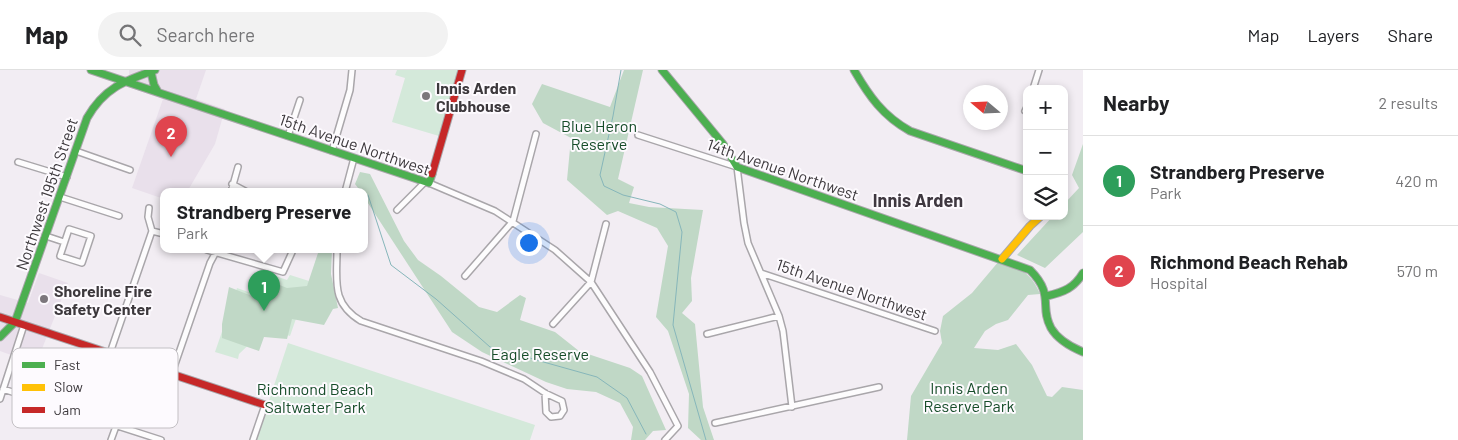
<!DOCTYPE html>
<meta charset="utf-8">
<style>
body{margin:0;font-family:Barlow,sans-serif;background:#f2f2f2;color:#202124}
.controls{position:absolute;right:15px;top:15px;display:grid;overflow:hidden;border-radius:10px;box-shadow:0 2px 8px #0003}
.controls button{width:45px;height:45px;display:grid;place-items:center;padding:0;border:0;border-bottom:1px solid #e0e0e0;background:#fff;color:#202124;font:25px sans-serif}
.compass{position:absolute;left:963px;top:15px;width:45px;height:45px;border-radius:50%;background:#fff;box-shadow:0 2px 8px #0003;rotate:289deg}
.you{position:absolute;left:528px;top:172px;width:18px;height:18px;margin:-12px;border:4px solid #fff;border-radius:50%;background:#1a73e8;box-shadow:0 0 0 8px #1a73e833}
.badge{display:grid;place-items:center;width:32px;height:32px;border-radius:50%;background:#db2777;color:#fff;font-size:16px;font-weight:700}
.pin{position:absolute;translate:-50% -41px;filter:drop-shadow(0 1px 2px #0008)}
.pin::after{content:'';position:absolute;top:26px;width:18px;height:15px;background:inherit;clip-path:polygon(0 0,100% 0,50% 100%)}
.popup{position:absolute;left:160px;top:118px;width:208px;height:65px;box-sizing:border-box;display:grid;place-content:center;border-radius:10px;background:#fff;filter:drop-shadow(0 1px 4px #0005);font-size:16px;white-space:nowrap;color:#757577}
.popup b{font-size:19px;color:#202124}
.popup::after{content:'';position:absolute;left:50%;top:100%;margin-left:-10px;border:10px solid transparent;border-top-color:#fff}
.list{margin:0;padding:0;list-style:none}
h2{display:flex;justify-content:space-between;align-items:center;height:65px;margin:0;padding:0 20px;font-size:21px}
h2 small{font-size:16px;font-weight:400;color:#757577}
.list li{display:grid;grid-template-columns:32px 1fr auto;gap:15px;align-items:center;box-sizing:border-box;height:90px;padding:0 20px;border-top:1px solid #e0e0e0}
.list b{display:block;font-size:19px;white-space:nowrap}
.list p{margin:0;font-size:16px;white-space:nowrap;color:#757577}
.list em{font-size:16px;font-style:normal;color:#757577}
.icon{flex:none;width:28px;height:28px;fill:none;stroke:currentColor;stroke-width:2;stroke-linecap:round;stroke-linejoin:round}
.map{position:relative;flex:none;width:1083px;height:370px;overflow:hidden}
header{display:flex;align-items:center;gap:30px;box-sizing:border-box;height:70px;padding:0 25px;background:#fff;border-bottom:1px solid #e0e0e0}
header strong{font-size:24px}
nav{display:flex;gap:28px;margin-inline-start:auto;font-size:18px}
.search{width:350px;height:45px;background:#f2f2f2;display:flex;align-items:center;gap:12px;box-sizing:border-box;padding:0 18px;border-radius:28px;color:#757577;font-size:19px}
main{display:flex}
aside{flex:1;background:#fff}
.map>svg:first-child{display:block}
</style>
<header>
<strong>Map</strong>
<div class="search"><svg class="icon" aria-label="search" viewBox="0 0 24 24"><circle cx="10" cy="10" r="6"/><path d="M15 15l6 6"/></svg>Search here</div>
<nav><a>Map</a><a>Layers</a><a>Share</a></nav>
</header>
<main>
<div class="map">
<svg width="1083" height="370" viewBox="0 0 1083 370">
<rect width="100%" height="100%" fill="#f2edf3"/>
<path fill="#e9e0eb" d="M 129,0 L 206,0 L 196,29 L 225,39 L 215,74 L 187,122 L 164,122 L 164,129 L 132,118 L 163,29 L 129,17 Z
M 39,203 L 68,213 L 36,294 L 0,281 L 0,225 L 28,233 Z"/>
<path fill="#d4e9da" d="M 397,0 L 459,0 L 439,66 L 392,52 L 405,8 L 395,5 Z
M 261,201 L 287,210 L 290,205 L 309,211 L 290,266 L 266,258 L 239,284 L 238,289 L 215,282 L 237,218 L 254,224 Z
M 288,273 L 535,355 L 530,370 L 256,370 Z"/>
<path fill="#c0d8c6" d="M 624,0 L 643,0 L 618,109 L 634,117 L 629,133 L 649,137 L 703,140 L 691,208 L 692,231 L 682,243 L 695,254 L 703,337 L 714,370 L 701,370 L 688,358 L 689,324 L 668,261 L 656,247 L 668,176 L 657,158 L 618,141 L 607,145 L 567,110 L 571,68 L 543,53 L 532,34 L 542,14 L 610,37 Z
M 1083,74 L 1083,162 L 1045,198 L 1017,185 L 1053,146 L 1064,146 L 1064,134 L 1079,118 L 1072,105 Z
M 360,102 L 370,104 L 404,171 L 418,190 L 441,206 L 479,237 L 497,242 L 520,225 L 526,228 L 520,250 L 555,262 L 579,281 L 630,298 L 642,306 L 666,360 L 653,361 L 645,370 L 631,370 L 633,357 L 620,333 L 596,322 L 567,319 L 546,312 L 482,282 L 452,262 L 364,127 L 364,122 L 361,122 L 355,114 Z
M 319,180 L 332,180 L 331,204 L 338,238 L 333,239 L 324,255 L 292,249 L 287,269 L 264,267 L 259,281 L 222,268 L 222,254 L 229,217 L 252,226 L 260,207 L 287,218 L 307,216 Z
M 999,191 C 1019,198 1031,202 1040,224 L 1028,225 L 1008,250 L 996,254 L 985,261 L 974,278 L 998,280 L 1016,274 L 1032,295 L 1047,326 L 1052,327 L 1062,317 L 1083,320 L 1083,370 L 907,370 L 911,326 L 942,273 L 940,261 L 943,246 L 972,223 Z"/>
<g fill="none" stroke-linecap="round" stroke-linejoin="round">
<path stroke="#86b6ba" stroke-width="1" d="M 621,0 L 613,46 L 600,105 L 604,116 L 623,125 L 660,134 L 676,142 L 682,162 L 673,255 L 706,370
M 368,125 L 391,195 L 436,229 L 490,277 L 597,307 L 627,328 L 646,364"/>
<defs>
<path id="street" d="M 1033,19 L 1039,0
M 1025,41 L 1027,37
M 638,65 L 737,97 L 744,153 L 748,173 L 779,246 L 783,261 L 792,337
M 288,66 L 300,30
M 76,81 L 130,100
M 332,81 L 350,20 L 352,0
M 18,92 L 67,107
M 429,113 L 495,141 L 555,180 L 591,212 L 650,302 L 678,356 L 665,370
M 232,114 L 247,122
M 231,122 L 238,97
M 345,122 L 354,88
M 60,127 L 119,146
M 397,140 L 425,112
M 69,159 L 91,166 L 82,193 L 60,186 Z
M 152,161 L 164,164
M 46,166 L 64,172
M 207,180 L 283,202 L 293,180
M 337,180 C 337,211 331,233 361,251 L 481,291 L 524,309 L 545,323 L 562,331 L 564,340 L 560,346 L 551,347 L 546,342 L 545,323
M 761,203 L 935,261
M 465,206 L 513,151 L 536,64
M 553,254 L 591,212 L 606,154
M 707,264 L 779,246
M 110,283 L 152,161 L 148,147 L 149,138
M 172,303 L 210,193 L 217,180
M 3,319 L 161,370
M 0,329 L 24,255
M 715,353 L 879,317
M 111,370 L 139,293
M 253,370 L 265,335"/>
<path id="fast" d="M 91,0 L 429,113 L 432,104
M 662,0 L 723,74 L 737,97 L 1030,200 C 1055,225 1039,236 1051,258 C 1058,270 1071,277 1083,282
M 854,0 C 869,26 883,46 910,61 L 1027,101
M 151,2 L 154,15 L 158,22
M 1047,226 C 1064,222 1074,218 1083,203
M 0,267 L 15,252 L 87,48 C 104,18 124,11 155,0"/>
<path id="slow" d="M 1002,189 L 1030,156 L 1041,146"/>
<path id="jam" d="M 432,104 L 462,0
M 0,247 L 265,335"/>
</defs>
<use href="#street" stroke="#a9a6aa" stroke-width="8"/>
<use href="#fast" stroke="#a9a6aa" stroke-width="9"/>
<use href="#slow" stroke="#a9a6aa" stroke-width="9"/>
<use href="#jam" stroke="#a9a6aa" stroke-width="9"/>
<use href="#street" stroke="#fdfcfd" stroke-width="5"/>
<use href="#fast" stroke="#4caf50" stroke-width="7"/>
<use href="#slow" stroke="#ffc107" stroke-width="7"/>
<use href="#jam" stroke="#c62828" stroke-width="7"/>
</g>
<g fill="#7c777c" stroke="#fdfafe" stroke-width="2">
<circle cx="426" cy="26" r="5"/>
<circle cx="44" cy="229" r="5"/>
</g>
<g text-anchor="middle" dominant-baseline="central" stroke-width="4" stroke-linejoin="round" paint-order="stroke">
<g font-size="16" font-weight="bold" fill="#3c383c" stroke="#fdfafe" text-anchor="start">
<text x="436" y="17">Innis Arden<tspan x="436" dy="18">Clubhouse</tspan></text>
<text x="54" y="220">Shoreline Fire<tspan x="54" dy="18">Safety Center</tspan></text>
</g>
<g font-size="16" fill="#164c29" stroke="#fdfafe">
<text x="599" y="55">Blue Heron<tspan x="599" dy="18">Reserve</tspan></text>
<text x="540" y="283">Eagle Reserve</text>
<text x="969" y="317">Innis Arden<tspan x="969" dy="18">Reserve Park</tspan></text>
<text x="315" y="318">Richmond Beach<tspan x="315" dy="18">Saltwater Park</tspan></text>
</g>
<g font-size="16" fill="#3c383c" stroke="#fdfafe">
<text transform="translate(355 74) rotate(19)">15th Avenue Northwest</text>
<text transform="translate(783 99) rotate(19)">14th Avenue Northwest</text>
<text transform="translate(46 124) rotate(-71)">Northwest 195th Street</text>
<text transform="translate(852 219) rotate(19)">15th Avenue Northwest</text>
</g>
<g font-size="18" font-weight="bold" fill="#3f3840" stroke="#fdfafe">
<text x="918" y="130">Innis Arden</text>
</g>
</g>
<rect x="12" y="278" width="166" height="80" rx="8" fill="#fdfafe" stroke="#c3c0c4" stroke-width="1"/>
<rect x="22" y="292" width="23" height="6" fill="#4caf50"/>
<rect x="22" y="314" width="23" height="7" fill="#ffc107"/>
<rect x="22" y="337" width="23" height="6" fill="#c62828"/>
<g font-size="14" fill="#3c383c">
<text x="54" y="300">Fast</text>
<text x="54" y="322">Slow</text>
<text x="54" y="345">Jam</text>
</g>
</svg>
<div class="controls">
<button>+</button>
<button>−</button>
<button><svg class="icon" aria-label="layers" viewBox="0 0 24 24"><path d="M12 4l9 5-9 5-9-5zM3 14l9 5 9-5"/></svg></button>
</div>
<svg class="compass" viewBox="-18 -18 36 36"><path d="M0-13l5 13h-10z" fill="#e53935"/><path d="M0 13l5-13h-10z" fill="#757577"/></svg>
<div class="you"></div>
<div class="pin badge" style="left:264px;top:241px;background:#2e9e5b">1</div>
<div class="popup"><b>Strandberg Preserve</b>Park</div>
<div class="pin badge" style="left:171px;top:87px;background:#e0444e">2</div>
</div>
<aside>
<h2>Nearby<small>2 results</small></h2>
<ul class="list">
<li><span class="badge" style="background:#2e9e5b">1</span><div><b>Strandberg Preserve</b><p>Park</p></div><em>420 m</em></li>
<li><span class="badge" style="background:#e0444e">2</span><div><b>Richmond Beach Rehab</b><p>Hospital</p></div><em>570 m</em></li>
</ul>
</aside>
</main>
